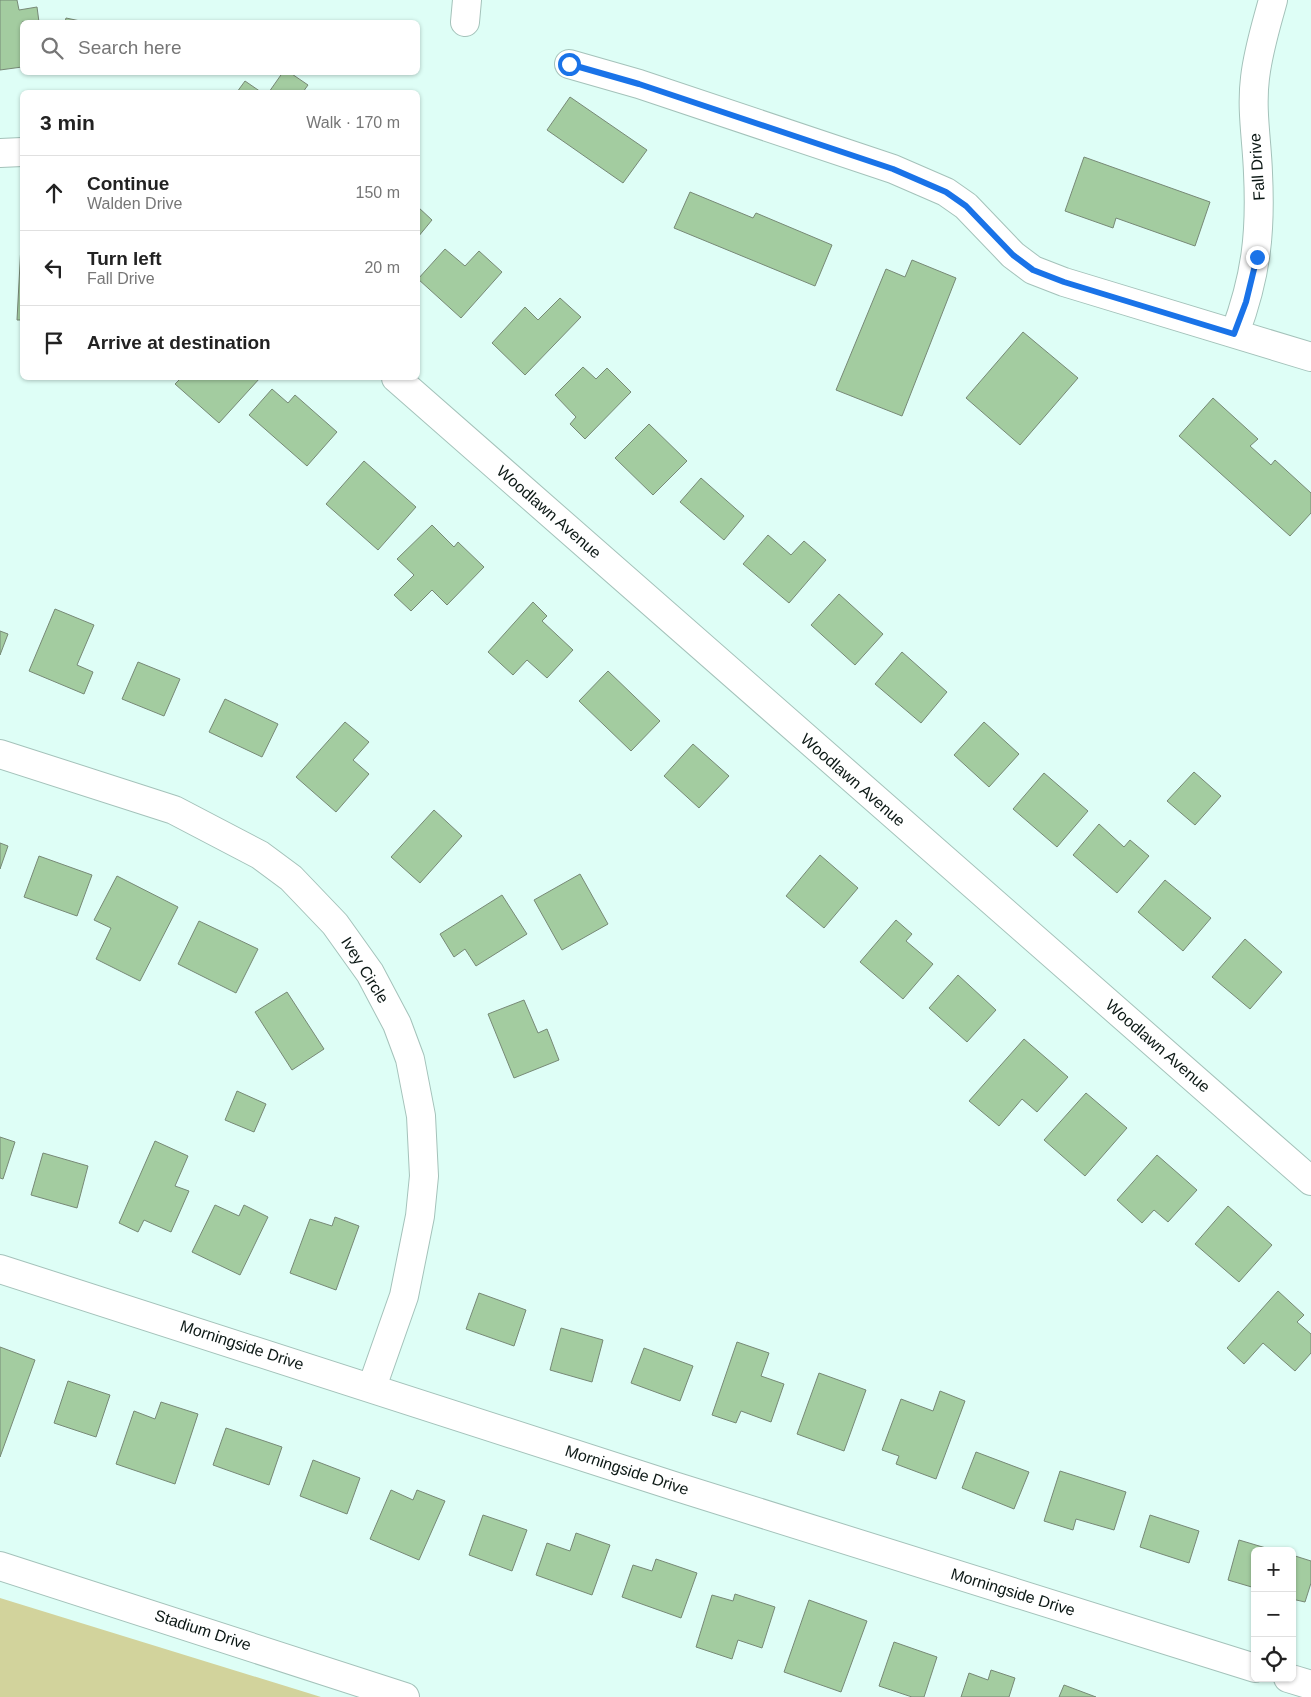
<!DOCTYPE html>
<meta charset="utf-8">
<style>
body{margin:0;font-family:Helvetica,sans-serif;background:#f6f6f6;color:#222}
.controls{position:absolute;right:15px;bottom:15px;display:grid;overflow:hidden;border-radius:8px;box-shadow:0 1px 4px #0004}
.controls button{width:45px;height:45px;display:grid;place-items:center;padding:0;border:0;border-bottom:1px solid #e0e0e0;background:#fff;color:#222;font:25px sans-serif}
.stop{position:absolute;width:15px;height:15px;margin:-11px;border:4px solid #1a73e8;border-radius:50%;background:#fff}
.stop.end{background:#1a73e8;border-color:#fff;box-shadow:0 1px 5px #0008}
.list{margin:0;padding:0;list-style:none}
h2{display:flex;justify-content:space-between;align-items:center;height:65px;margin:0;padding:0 20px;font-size:21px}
h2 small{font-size:16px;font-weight:400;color:#767676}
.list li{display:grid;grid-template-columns:32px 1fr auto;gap:15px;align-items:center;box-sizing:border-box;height:75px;padding:0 20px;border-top:1px solid #e0e0e0}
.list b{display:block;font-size:19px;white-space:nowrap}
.list p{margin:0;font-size:16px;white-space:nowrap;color:#767676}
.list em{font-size:16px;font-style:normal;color:#767676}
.icon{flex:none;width:28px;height:28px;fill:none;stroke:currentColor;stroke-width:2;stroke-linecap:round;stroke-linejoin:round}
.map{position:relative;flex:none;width:1311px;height:1697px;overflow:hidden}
.search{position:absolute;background:#fff;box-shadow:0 1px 4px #0004;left:20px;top:20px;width:400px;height:55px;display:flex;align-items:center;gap:12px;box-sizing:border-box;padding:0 18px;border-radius:8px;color:#767676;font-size:19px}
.panel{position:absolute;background:#fff;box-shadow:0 1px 4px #0004;left:20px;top:90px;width:400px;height:290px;border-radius:8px}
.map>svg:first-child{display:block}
</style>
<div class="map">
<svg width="1311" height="1697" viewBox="0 0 1311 1697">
<rect width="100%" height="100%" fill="#defef6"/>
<path fill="#d2d39c" d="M 0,1598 L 321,1697 L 0,1697 Z"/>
<path fill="#a3cca0" stroke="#778976" d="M 0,0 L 17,0 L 19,10 L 37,7 L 39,22 L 22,22 L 22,67 L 0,70 Z
M 66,18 L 85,22 L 65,22 Z
M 283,72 L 289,72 L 308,85 L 303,92 L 269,92 Z
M 245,81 L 261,92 L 237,92 Z
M 570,97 L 647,150 L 623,183 L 547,130 Z
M 1084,157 L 1210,202 L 1195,246 L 1116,218 L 1113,228 L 1065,211 Z
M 690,192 L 753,218 L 756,213 L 832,245 L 815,286 L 674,228 Z
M 418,207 L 432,220 L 418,237 Z
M 21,245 L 22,245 L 22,320 L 17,320 Z
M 445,249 L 465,266 L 479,251 L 502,272 L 461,318 L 418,279 Z
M 912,260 L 956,278 L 902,416 L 836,390 L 886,269 L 905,277 Z
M 560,298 L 581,317 L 525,375 L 492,343 L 525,307 L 538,320 Z
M 1023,332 L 1078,378 L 1020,445 L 966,398 Z
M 583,367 L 596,379 L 607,368 L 631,392 L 585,439 L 570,424 L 576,417 L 555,395 Z
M 181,378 L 260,378 L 219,423 L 175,384 Z
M 272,389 L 288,403 L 295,395 L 337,432 L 307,466 L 249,415 Z
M 1213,398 L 1258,439 L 1250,446 L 1271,465 L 1275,460 L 1311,493 L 1311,513 L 1290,536 L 1179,436 Z
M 649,424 L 687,461 L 653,495 L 615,458 Z
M 364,461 L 416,507 L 378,550 L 326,504 Z
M 701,478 L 744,516 L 724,540 L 680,502 Z
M 432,525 L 454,547 L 458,542 L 484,567 L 447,605 L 432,590 L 411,611 L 394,595 L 414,575 L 397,559 Z
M 768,535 L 791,555 L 804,541 L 826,560 L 789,603 L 743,564 Z
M 839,594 L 883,634 L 855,665 L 811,625 Z
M 533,602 L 547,616 L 542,621 L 573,650 L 547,678 L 527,660 L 513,675 L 488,652 Z
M 55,609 L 94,625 L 77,665 L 93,672 L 84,694 L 29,671 Z
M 0,631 L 8,634 L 0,655 Z
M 902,652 L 947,692 L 921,723 L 875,684 Z
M 138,662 L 180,679 L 164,716 L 122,699 Z
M 608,671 L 660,721 L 631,751 L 579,701 Z
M 225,699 L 278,724 L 262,757 L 209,732 Z
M 345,722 L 369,742 L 353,760 L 369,774 L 336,812 L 296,777 Z
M 984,722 L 1019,754 L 989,787 L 954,755 Z
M 693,744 L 729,776 L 699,808 L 664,776 Z
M 1194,772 L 1221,796 L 1195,825 L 1167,801 Z
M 1044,773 L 1088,811 L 1057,847 L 1013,809 Z
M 434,810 L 462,836 L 420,883 L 391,857 Z
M 1099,824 L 1124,847 L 1130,840 L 1149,856 L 1117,893 L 1073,855 Z
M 0,843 L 8,846 L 0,869 Z
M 820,855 L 858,888 L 824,928 L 786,896 Z
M 39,856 L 92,875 L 77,916 L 24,897 Z
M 580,874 L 608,924 L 562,950 L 534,900 Z
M 117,876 L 178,907 L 140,981 L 96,959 L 111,928 L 94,920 Z
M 1165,880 L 1211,918 L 1183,951 L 1138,912 Z
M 502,895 L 527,934 L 476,966 L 465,949 L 454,957 L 440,934 Z
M 896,920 L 912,934 L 906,941 L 933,964 L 903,999 L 860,962 Z
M 199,921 L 258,949 L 236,993 L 178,964 Z
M 1245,939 L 1282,972 L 1250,1009 L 1212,977 Z
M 958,975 L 996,1010 L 967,1042 L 929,1008 Z
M 287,992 L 324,1049 L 292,1070 L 255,1012 Z
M 524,1000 L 538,1033 L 547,1029 L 559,1060 L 514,1078 L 488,1014 Z
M 1024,1039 L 1068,1077 L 1037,1112 L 1022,1099 L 999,1126 L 969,1101 Z
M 237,1091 L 266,1104 L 254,1132 L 225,1120 Z
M 1086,1093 L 1127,1128 L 1085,1176 L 1044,1140 Z
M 0,1137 L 15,1142 L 3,1179 L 0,1178 Z
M 155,1141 L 188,1156 L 175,1186 L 189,1191 L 171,1232 L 144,1220 L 138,1232 L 119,1223 Z
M 43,1153 L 88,1166 L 77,1208 L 31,1195 Z
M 1157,1155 L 1197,1190 L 1168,1222 L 1154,1210 L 1142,1223 L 1117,1200 Z
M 215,1205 L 239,1216 L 244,1205 L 268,1217 L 240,1275 L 192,1252 Z
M 1228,1206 L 1272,1245 L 1239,1282 L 1195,1244 Z
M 335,1217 L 359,1226 L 336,1290 L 290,1273 L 310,1219 L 332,1226 Z
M 1278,1291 L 1304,1315 L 1297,1322 L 1311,1334 L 1311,1353 L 1295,1371 L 1263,1343 L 1244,1364 L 1227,1348 Z
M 479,1293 L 526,1310 L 514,1346 L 466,1329 Z
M 561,1328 L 603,1340 L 592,1382 L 550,1370 Z
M 737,1342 L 769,1353 L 761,1376 L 784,1384 L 771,1422 L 741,1411 L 736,1423 L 712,1415 Z
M 0,1347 L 35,1360 L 0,1457 Z
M 644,1348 L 693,1366 L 680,1401 L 631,1383 Z
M 819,1373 L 866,1390 L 844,1451 L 797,1434 Z
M 68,1381 L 110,1395 L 96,1437 L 54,1423 Z
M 940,1391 L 965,1401 L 936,1479 L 896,1464 L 899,1456 L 882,1450 L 901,1399 L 933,1411 Z
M 161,1402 L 198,1414 L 175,1484 L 116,1464 L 134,1411 L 155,1419 Z
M 226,1428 L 282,1447 L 269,1485 L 213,1465 Z
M 976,1452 L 1029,1472 L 1014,1509 L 962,1488 Z
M 313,1460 L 360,1478 L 347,1514 L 300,1496 Z
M 1060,1471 L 1126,1492 L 1114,1530 L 1076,1519 L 1073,1530 L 1044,1521 Z
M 391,1490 L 413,1500 L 417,1490 L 445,1501 L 419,1560 L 370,1539 Z
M 483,1515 L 527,1530 L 512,1571 L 469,1555 Z
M 1150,1515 L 1199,1531 L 1189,1563 L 1140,1547 Z
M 576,1533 L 610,1545 L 592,1595 L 536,1575 L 547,1543 L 570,1551 Z
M 1239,1540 L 1276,1551 L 1255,1551 L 1255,1588 L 1228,1580 Z
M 1292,1555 L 1311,1561 L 1311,1583 L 1305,1602 L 1292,1599 Z
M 656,1559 L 697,1573 L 681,1618 L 622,1597 L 633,1565 L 652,1571 Z
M 735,1594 L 775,1607 L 762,1648 L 738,1640 L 732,1659 L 696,1647 L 712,1595 L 733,1601 Z
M 809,1600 L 867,1621 L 841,1692 L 784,1672 Z
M 894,1642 L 937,1657 L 924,1697 L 912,1697 L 879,1686 Z
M 991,1670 L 1015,1678 L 1009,1697 L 961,1697 L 969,1673 L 988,1680 Z
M 1064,1685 L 1096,1697 L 1059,1697 Z"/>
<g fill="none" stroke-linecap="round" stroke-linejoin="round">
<defs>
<path id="minor" d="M 465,22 L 467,0
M 569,64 L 639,84 L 893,169 L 946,192 L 966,206 L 1013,255 L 1033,270 L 1064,282 L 1311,357
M 0,153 L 22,152
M 1235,333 C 1256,276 1261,234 1258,173 C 1257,141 1251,110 1255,78 C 1258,51 1266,26 1273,0
M 396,378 L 1311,1181
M 0,754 L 174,810 L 260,855 L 291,878 L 335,924 L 370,973 L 397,1024 L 410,1059 L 421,1116 L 424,1176 L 420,1216 L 404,1296 L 372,1387
M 0,1269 L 674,1486 L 1255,1668
M 0,1566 L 405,1697
M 1288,1678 L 1311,1685"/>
</defs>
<use href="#minor" stroke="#a4c2ba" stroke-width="30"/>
<use href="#minor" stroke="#fff" stroke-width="28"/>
</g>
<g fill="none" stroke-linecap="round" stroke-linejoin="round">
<path stroke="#1a73e8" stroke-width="6" d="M 569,64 L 639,84 L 893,169 L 946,192 L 966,206 L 1013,255 L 1033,270 L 1064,282 L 1234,334 L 1246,302 L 1257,257"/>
</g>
<g text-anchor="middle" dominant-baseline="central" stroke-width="4" stroke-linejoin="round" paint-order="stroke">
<g font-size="16" fill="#0c1815" stroke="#fff">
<text transform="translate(1257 167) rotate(-94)">Fall Drive</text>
<text transform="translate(549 512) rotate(41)">Woodlawn Avenue</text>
<text transform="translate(853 780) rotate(41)">Woodlawn Avenue</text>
<text transform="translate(365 970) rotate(58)">Ivey Circle</text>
<text transform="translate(1158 1046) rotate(41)">Woodlawn Avenue</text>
<text transform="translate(242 1345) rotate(18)">Morningside Drive</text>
<text transform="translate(627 1470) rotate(18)">Morningside Drive</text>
<text transform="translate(1013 1592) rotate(17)">Morningside Drive</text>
<text transform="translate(203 1630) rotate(18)">Stadium Drive</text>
</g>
</g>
</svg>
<div class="controls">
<button>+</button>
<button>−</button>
<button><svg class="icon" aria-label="locate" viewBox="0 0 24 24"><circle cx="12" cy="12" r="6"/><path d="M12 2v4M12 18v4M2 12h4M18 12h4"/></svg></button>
</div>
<div class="stop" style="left:569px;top:64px"></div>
<div class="stop end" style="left:1257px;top:257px"></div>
<div class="search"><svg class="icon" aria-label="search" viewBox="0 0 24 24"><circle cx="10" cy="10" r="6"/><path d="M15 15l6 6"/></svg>Search here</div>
<section class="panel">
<h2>3 min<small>Walk · 170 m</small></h2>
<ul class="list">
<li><svg class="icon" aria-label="ahead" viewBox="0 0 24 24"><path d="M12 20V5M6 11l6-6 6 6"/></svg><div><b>Continue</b><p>Walden Drive</p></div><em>150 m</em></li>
<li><svg class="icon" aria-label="left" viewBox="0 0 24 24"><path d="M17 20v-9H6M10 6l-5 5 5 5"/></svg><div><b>Turn left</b><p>Fall Drive</p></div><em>20 m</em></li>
<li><svg class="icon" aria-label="arrive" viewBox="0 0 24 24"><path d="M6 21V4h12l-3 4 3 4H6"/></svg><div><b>Arrive at destination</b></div></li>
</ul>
</section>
</div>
